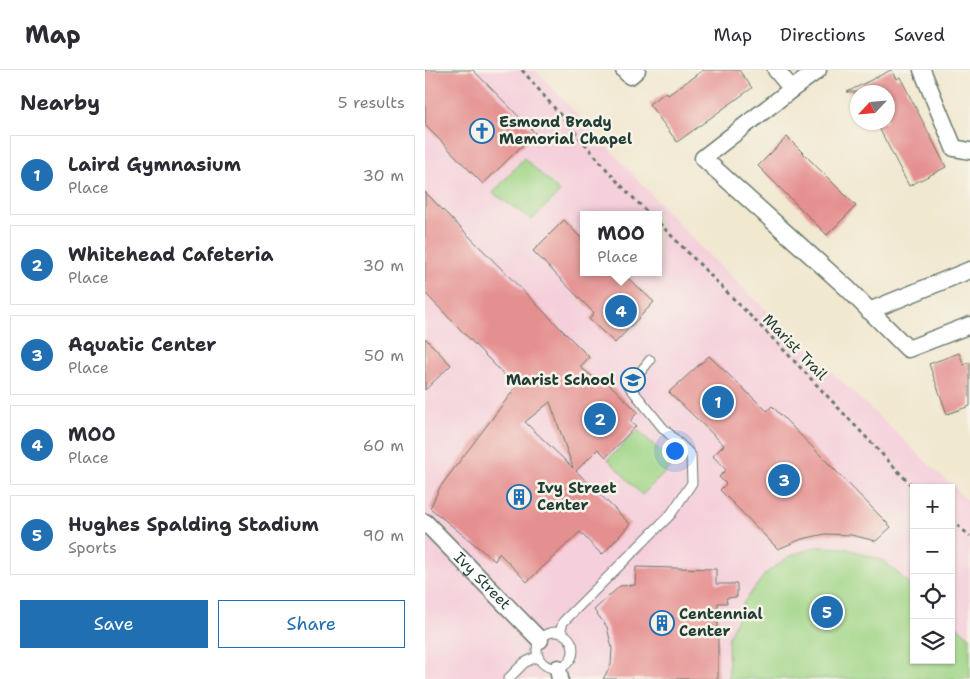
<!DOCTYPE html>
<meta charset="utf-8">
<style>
body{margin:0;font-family:"Shantell Sans",sans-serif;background:#f7f7f7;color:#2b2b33}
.controls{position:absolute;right:15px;bottom:15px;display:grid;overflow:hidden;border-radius:0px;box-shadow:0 1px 4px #0004}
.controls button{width:45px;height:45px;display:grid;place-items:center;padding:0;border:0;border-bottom:1px solid #e1e1e2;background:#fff;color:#2b2b33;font:25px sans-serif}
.compass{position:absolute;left:425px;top:15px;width:45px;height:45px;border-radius:50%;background:#fff;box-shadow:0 1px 4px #0004;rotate:244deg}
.you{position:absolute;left:249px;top:380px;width:18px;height:18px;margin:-12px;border:4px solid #fff;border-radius:50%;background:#1a73e8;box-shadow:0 0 0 8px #1a73e833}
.badge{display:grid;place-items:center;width:32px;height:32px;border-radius:50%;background:#1f6fb2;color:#fff;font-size:16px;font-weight:700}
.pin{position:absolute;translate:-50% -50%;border:2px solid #fff;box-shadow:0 1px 5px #0006}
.popup{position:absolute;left:155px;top:141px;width:82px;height:65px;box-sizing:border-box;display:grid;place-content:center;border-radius:0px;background:#fff;filter:drop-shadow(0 1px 4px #0005);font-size:16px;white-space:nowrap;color:#7c7c81}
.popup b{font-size:19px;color:#2b2b33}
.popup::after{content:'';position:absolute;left:50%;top:100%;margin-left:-10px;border:10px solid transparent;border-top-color:#fff}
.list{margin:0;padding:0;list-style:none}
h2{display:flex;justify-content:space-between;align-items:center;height:65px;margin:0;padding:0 20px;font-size:21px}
h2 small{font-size:16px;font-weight:400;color:#7c7c81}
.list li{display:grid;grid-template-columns:32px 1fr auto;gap:15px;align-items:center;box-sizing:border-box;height:80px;margin:0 10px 10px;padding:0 10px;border:1px solid #e1e1e2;border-radius:0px}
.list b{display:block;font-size:19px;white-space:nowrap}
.list p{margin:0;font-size:16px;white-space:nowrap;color:#7c7c81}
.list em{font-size:16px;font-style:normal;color:#7c7c81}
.actions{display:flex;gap:10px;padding:15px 20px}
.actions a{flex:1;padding:11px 0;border:1px solid #1f6fb2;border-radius:0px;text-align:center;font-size:18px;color:#1f6fb2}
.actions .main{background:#1f6fb2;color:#fff}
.icon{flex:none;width:28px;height:28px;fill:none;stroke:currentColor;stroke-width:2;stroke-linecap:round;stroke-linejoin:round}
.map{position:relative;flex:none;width:545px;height:609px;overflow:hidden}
header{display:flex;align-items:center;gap:30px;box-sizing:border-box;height:70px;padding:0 25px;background:#fff;border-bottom:1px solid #e1e1e2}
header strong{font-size:24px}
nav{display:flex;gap:28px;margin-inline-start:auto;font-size:18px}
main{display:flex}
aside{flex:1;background:#fff}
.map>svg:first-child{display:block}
</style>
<header>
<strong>Map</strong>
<nav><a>Map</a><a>Directions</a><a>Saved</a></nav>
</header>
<main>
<aside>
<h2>Nearby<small>5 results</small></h2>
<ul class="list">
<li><span class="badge">1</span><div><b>Laird Gymnasium</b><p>Place</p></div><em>30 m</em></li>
<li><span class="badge">2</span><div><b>Whitehead Cafeteria</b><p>Place</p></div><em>30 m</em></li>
<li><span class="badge">3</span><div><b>Aquatic Center</b><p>Place</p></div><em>50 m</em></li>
<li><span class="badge">4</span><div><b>MOO</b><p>Place</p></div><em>60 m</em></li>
<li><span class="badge">5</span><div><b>Hughes Spalding Stadium</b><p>Sports</p></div><em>90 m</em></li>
</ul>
<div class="actions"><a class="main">Save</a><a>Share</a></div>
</aside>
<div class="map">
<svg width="545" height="609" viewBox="0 0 545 609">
<rect width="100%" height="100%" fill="#f7f3e8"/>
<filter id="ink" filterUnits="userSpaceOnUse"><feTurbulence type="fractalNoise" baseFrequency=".02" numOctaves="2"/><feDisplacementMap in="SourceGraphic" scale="10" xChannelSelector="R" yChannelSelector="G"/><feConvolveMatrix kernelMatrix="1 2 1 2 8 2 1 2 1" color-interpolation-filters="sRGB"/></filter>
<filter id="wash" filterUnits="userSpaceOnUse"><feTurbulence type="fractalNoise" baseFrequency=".0096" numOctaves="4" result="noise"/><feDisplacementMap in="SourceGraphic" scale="20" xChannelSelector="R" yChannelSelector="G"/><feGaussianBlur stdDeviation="1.12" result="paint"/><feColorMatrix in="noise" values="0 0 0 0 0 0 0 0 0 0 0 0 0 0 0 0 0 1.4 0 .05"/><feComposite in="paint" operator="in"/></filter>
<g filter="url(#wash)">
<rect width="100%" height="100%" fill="#f1e8d0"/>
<path fill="#f5cfdb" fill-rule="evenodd" d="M 0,0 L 111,0 L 277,179 L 545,433 L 545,609 L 0,609 ZM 158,145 L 234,145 L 234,202 L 158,202 ZM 489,418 L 526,418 L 526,590 L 489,590 Z"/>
<path fill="#a0d687" stroke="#608a5e" d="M 99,88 L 135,122 L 107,150 L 68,123 Z
M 213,360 L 249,394 L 217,425 L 183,389 Z
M 391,477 L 420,478 L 459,491 L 489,518 L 489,590 L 526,590 L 526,552 L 545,567 L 545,609 L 304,609 L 303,569 L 319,532 L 341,503 L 365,486 Z"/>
<g id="blocks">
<path fill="#e59090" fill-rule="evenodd" d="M 0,0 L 48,0 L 110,63 L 58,114 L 0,55 Z
M 278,0 L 314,0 L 327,18 L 252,72 L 224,34 L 241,22 L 243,25 Z
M 466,0 L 467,0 L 472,9 L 475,7 L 521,97 L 484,116 L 451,52 L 462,52 L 462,22 L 422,22 Z
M 362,67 L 431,136 L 402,165 L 333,96 Z
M 0,122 L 164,287 L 155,297 L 177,314 L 181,311 L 213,342 L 205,351 L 211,356 L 181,387 L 173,379 L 151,401 L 205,454 L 177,485 L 155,462 L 102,512 L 74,483 L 70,491 L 5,438 L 15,417 L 91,317 L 0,223 ZM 125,332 L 148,398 L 100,352 Z
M 139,150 L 158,170 L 158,202 L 190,202 L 199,212 L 203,208 L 229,232 L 190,273 L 164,249 L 169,243 L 108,181 Z
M 0,268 L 26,295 L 0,320 Z
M 534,283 L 539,295 L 545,292 L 545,336 L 522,344 L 504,294 Z
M 284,286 L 342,341 L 347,336 L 466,457 L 451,471 L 426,465 L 400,464 L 377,469 L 353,479 L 295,420 L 301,414 L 294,407 L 301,400 L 288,386 L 299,375 L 244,322 Z
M 211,497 L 291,499 L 291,514 L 312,514 L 312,527 L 301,528 L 302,533 L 293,533 L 293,609 L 178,609 L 186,595 L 187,578 L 182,557 L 169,540 L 195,516 L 210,515 Z"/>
</g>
</g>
<g filter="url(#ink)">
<use href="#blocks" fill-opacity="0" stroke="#68796b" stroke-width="1"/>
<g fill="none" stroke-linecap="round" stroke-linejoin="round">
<defs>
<path id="service" d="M112 580a18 18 0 1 1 36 0a18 18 0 1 1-36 0Z
M 135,563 L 138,552 L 246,444 L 267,413 L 266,385 L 238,358 L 204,316 L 225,290
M 83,609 L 99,593 L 113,586"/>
<g id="minor">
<path d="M 199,0 L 205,6 L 212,0"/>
<path d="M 351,0 L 367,19 L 278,88 L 422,218 L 483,279 L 545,255"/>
<path d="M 497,0 L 529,78 L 545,81"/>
<path d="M 367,19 L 393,0"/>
<path d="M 444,241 L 545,200"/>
<path id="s1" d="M 0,452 L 115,570"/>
<path d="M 133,598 L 135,609"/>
</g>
</defs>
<use href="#service" stroke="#68796b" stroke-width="11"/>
<use href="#minor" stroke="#68796b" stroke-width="19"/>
<path stroke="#68796b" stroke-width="3" stroke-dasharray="4 4" stroke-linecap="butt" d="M 97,0 L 189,108 L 225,145
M 234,153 L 355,276 L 489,418
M 526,450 L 545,466"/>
<use href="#service" stroke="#fff" stroke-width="9"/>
<use href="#minor" stroke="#fff" stroke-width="16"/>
</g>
</g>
<defs>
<symbol id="church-ring" viewBox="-11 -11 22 22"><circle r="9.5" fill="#f7f3e8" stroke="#1f6fb2" stroke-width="1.5"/><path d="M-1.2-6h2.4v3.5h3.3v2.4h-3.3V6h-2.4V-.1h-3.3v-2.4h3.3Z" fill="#1f6fb2"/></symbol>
<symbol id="school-ring" viewBox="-11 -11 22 22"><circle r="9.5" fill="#f7f3e8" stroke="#1f6fb2" stroke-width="1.5"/><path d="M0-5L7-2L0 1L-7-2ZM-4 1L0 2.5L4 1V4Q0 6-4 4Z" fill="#1f6fb2"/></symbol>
<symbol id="building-ring" viewBox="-11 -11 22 22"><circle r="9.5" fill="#f7f3e8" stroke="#1f6fb2" stroke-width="1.5"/><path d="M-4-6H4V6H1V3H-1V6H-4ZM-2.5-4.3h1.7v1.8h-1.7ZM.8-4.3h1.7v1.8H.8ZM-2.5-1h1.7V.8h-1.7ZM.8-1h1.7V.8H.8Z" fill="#1f6fb2"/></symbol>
</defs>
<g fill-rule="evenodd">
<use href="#church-ring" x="43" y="47" width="28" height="28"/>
<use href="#school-ring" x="194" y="296" width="28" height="28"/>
<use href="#building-ring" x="80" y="413" width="28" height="28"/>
<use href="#building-ring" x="223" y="539" width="28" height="28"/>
</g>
<g text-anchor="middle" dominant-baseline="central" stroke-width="5" stroke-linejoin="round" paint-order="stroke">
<g font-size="15" font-weight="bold" fill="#1f3d34" stroke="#f7f3e8" text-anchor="start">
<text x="74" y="52">Esmond Brady<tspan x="74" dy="17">Memorial Chapel</tspan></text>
<text x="190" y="310" text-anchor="end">Marist School</text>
<text x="112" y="418">Ivy Street<tspan x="112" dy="17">Center</tspan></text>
<text x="254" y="544">Centennial<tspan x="254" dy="17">Center</tspan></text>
</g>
<g font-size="15" fill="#1f3d34" stroke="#f7f3e8">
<text transform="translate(370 277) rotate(46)">Marist Trail</text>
<text stroke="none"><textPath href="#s1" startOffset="82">Ivy Street</textPath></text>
</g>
</g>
</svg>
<div class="controls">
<button>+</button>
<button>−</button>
<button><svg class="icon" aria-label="locate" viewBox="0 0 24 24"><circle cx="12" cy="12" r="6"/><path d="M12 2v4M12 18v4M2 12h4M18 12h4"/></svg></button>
<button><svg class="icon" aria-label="layers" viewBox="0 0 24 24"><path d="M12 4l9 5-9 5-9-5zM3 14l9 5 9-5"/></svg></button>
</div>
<svg class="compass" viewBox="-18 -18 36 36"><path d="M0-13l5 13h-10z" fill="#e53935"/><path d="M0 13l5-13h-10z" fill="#7c7c81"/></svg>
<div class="you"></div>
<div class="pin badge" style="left:293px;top:332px">1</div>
<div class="pin badge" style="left:175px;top:349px">2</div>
<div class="pin badge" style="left:359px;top:410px">3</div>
<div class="pin badge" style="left:196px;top:241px">4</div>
<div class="popup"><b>MOO</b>Place</div>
<div class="pin badge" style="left:402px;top:542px">5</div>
</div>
</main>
